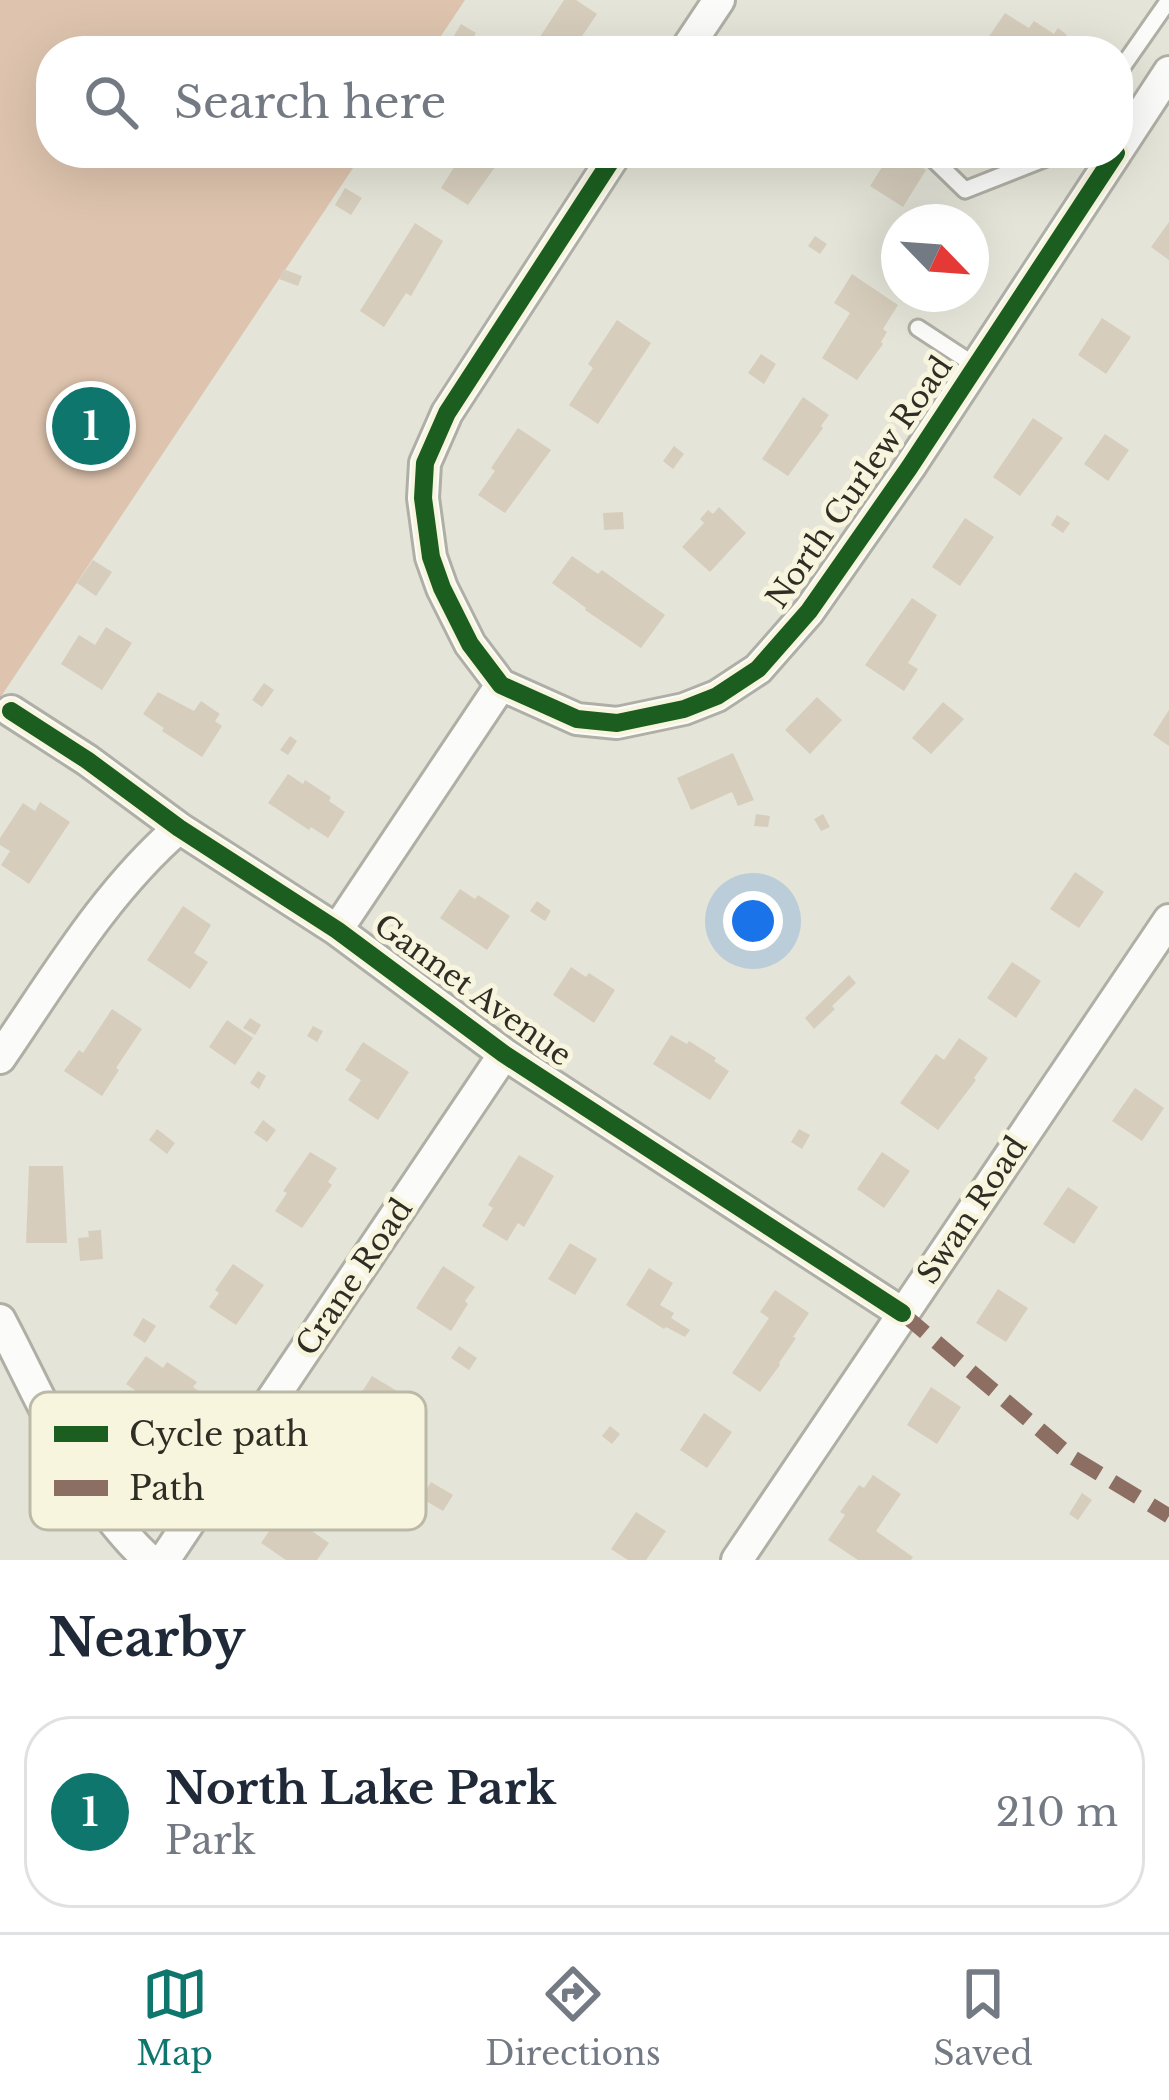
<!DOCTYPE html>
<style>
body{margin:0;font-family:"Libre Baskerville",serif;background:#f6f6f7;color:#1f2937}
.compass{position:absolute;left:881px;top:204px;width:108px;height:108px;border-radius:50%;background:#fff;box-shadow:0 12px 48px #0002;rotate:115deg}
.you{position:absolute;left:753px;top:921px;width:42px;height:42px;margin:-30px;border:9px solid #fff;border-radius:50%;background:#1a73e8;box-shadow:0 0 0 18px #1a73e833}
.badge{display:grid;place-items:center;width:78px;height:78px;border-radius:50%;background:#0f766e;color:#fff;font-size:39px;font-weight:700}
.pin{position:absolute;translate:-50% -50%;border:6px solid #fff;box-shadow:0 3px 12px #0006}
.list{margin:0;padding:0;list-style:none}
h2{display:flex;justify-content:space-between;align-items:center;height:156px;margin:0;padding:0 48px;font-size:51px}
h2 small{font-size:39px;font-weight:400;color:#747a83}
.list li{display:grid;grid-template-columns:78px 1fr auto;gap:36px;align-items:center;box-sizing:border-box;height:192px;margin:0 24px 24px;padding:0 24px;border:3px solid #e0e1e3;border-radius:48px}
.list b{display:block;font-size:45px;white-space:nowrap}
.list p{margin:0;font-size:39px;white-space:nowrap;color:#747a83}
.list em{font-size:39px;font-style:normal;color:#747a83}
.icon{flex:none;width:66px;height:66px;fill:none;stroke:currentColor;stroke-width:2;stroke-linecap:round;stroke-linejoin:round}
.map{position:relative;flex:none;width:1169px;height:1560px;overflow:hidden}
.search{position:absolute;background:#fff;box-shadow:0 12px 48px #0002;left:36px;right:36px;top:36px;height:132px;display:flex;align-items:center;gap:30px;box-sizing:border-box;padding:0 42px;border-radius:48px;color:#747a83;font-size:45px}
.sheet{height:372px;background:#fff}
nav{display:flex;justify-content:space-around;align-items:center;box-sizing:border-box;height:168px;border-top:3px solid #e0e1e3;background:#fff;font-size:33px;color:#747a83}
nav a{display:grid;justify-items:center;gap:6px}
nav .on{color:#0f766e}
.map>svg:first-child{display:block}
</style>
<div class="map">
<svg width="1169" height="1560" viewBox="0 0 1169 1560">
<rect width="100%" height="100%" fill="#e5e4d8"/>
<path fill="#dec4ae" d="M 0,0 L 465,0 L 431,51 L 51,51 L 51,153 L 363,153 L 0,698 Z"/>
<path fill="#d6cdbc" d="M 564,0 L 576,0 L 597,14 L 572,51 L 506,51 L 515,38 L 532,49 Z
M 1005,13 L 1029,28 L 1034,21 L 1054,34 L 1058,28 L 1067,35 L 1064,41 L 1080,51 L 979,51 Z
M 461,24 L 476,33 L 465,51 L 445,51 Z
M 848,39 L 866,51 L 840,51 Z
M 463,153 L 505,153 L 468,205 L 441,188 Z
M 891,153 L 899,153 L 926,170 L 903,207 L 870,186 Z
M 345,188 L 362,198 L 351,215 L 335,205 Z
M 1169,222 L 1169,260 L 1151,247 Z
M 415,223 L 443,241 L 411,296 L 406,293 L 384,327 L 360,311 Z
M 815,236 L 827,244 L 820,254 L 808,246 Z
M 283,269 L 302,276 L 298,286 L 279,279 Z
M 852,274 L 898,305 L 883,329 L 887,332 L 881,342 L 883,344 L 857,380 L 822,358 L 850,313 L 834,303 Z
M 1102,318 L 1131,337 L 1106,374 L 1078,355 Z
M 617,320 L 651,343 L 598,424 L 569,405 L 593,368 L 588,364 Z
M 761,354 L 776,364 L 764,384 L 748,373 Z
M 803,397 L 829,415 L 821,426 L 823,428 L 788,476 L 762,459 Z
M 1033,418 L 1063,438 L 1020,496 L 993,477 Z
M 518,428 L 551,450 L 505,513 L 478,495 L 495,471 L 491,468 Z
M 1105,434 L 1129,450 L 1108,481 L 1084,464 Z
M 674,446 L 684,454 L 673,469 L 663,461 Z
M 719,507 L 746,533 L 710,572 L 682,547 L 704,523 L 700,519 L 708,510 L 713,514 Z
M 623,512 L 624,529 L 604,530 L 603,513 Z
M 1057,515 L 1070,523 L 1063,533 L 1051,525 Z
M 965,518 L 994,537 L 960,586 L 932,567 Z
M 572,556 L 598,574 L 602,570 L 665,615 L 641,648 L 585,610 L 586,608 L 552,583 Z
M 93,560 L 112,572 L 96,596 L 77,583 Z
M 912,598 L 937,615 L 908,663 L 918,669 L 904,691 L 865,665 Z
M 106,627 L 132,643 L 102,690 L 61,664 L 79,635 L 95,645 Z
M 264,683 L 274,690 L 262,707 L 252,700 Z
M 158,692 L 194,711 L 201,701 L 220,714 L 215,721 L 222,726 L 202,757 L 162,731 L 164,728 L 143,714 Z
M 817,697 L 842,720 L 810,754 L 785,730 Z
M 943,702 L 964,719 L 931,754 L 912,738 Z
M 1169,710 L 1169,746 L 1153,735 Z
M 290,736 L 297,741 L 288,755 L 280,750 Z
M 733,753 L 754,800 L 738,806 L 732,792 L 691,810 L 677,778 Z
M 288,774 L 303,784 L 305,780 L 331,797 L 329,801 L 345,812 L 328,838 L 311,827 L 309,830 L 268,803 Z
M 40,802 L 70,822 L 29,884 L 1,865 L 10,851 L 0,845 L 0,838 L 23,803 L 35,811 Z
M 756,814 L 770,816 L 768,827 L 754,826 Z
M 823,814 L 830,827 L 821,831 L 814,819 Z
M 1075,872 L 1104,892 L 1079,928 L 1050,909 Z
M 460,889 L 475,899 L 478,895 L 510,916 L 487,950 L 440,918 Z
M 537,901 L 551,911 L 545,921 L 530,911 Z
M 183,906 L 211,925 L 194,953 L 208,962 L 190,989 L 147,960 Z
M 1012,962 L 1041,981 L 1016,1018 L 987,998 Z
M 571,967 L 586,977 L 589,973 L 615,990 L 594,1023 L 553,995 Z
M 849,975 L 856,983 L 832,1006 L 835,1009 L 814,1029 L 805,1018 Z
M 112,1009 L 142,1029 L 116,1068 L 119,1070 L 102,1096 L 64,1071 L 79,1050 L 83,1053 Z
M 250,1018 L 261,1025 L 255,1035 L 243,1028 Z
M 227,1020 L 253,1038 L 235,1065 L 209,1047 Z
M 313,1026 L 323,1031 L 317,1042 L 307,1036 Z
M 671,1035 L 687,1044 L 689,1041 L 716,1058 L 714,1061 L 729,1071 L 710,1100 L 653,1064 Z
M 959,1038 L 988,1058 L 974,1078 L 976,1080 L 938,1130 L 900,1103 L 936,1054 L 944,1060 Z
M 363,1042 L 409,1072 L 378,1120 L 348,1100 L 361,1080 L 345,1070 Z
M 258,1071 L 266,1076 L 259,1089 L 250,1083 Z
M 1135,1088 L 1164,1108 L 1142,1141 L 1112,1121 Z
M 263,1120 L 276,1130 L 267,1142 L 254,1133 Z
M 157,1129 L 175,1143 L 167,1154 L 149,1140 Z
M 799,1129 L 810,1135 L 802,1149 L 791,1142 Z
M 310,1152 L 337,1168 L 328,1182 L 332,1185 L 302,1228 L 275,1211 L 287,1193 L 283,1191 Z
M 882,1152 L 910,1171 L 884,1208 L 857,1189 Z
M 519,1155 L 554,1176 L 524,1227 L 518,1223 L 507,1241 L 482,1226 L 493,1208 L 488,1205 Z
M 29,1166 L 63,1166 L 67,1243 L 26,1243 Z
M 1068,1187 L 1098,1207 L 1074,1244 L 1043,1224 Z
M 101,1230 L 103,1259 L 80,1261 L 78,1238 L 89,1237 L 88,1231 Z
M 570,1243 L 597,1259 L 575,1295 L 548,1279 Z
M 233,1264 L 264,1285 L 236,1325 L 209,1307 L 219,1293 L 215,1290 Z
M 443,1266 L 475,1287 L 465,1301 L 468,1304 L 451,1331 L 416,1308 Z
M 649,1268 L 673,1283 L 660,1305 L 674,1313 L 671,1318 L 690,1330 L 685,1337 L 666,1327 L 664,1329 L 626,1305 Z
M 998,1289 L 1028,1308 L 1006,1342 L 976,1323 Z
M 775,1290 L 809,1313 L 793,1337 L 796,1338 L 779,1363 L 780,1365 L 760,1392 L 732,1373 L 769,1318 L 760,1312 Z
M 143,1318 L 156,1326 L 145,1343 L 133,1335 Z
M 459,1346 L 477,1358 L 469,1370 L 451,1358 Z
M 146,1356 L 163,1368 L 167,1362 L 197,1382 L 193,1387 L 213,1401 L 192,1430 L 126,1384 Z
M 372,1376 L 402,1394 L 378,1436 L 346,1417 Z
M 931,1387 L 961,1407 L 937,1444 L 907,1425 Z
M 704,1413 L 732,1432 L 707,1468 L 680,1450 Z
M 610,1426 L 620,1434 L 612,1444 L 602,1436 Z
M 873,1475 L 901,1494 L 876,1531 L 913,1557 L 911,1560 L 858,1560 L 828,1540 L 845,1515 L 840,1512 L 859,1485 L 864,1488 Z
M 431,1482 L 453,1495 L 443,1511 L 421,1498 Z
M 1082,1493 L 1092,1500 L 1078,1520 L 1069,1514 Z
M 283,1511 L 329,1543 L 317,1560 L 286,1560 L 261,1543 Z
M 636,1512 L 666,1531 L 646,1560 L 628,1560 L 611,1549 Z"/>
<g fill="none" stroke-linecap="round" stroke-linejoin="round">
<defs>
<path id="service" d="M 1118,73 L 1169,0
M 927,153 L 965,190 L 1059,153
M 918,328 L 976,366"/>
<path id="minor" d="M 685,51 L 719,0
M 1118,150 L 1169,72
M 616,153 L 447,413 L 425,463 L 423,498 L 431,557 L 442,588 L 470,644 L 501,685 L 577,719 L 617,723 L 684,709 L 717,696 L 758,669 L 809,611 L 909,468 L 1116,153
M 11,711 L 87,760 L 179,828 L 337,930 L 504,1054 L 902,1313
M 337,930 L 501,685
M 0,1058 C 55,978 105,892 179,828
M 0,1320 C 44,1403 79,1495 149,1560
M 164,1560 L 504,1054
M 737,1560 L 1169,920"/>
</defs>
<use href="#service" stroke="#b0afa5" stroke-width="21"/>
<use href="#minor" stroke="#b0afa5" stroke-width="36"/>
<use href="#service" stroke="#fbfbf9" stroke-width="15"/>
<use href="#minor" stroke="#fbfbf9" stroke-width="30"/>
<path stroke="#8d6e63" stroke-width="15" stroke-dasharray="30 15" stroke-linecap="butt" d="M 902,1313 L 1072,1457 L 1169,1516"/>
<defs>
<path id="cycleway" d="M 616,153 L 447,413 L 425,463 L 423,498 L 431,557 L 442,588 L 470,644 L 501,685 L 577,719 L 617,723 L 684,709 L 717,696 L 758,669 L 809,611 L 909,468 L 1116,153
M 11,711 L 87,760 L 179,828 L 337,930 L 504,1054 L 902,1313"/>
</defs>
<use href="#cycleway" stroke="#f8f5df" stroke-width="26"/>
<use href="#cycleway" stroke="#1b5e20" stroke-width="18"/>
</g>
<g text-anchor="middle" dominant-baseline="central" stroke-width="10" stroke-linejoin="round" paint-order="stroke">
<g font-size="30" fill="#2f2e25" stroke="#f8f5df">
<text transform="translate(859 482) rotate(-55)">North Curlew Road</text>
<text transform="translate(473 990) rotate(36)">Gannet Avenue</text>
<text transform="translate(972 1210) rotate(-56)">Swan Road</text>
<text transform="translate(354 1277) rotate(-56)">Crane Road</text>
</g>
</g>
<rect x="30" y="1392" width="396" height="138" rx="18" fill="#f8f5df" stroke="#bcb9a7" stroke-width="3"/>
<rect x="54" y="1426" width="54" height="16" fill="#1b5e20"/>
<rect x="54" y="1480" width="54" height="16" fill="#8d6e63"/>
<g font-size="33" fill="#2f2e25">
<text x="129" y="1446">Cycle path</text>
<text x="129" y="1500">Path</text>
</g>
</svg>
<svg class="compass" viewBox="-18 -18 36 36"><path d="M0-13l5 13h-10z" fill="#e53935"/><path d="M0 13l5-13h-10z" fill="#747a83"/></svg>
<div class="you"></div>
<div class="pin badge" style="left:91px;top:426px">1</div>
<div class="search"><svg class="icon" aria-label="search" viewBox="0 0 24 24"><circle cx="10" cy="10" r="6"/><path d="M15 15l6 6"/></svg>Search here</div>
</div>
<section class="sheet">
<h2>Nearby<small></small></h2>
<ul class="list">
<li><span class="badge">1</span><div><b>North Lake Park</b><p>Park</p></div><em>210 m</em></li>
</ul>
</section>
<nav>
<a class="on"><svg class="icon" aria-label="map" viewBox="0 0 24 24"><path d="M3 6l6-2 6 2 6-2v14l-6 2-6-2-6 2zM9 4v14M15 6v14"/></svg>Map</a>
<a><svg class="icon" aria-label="directions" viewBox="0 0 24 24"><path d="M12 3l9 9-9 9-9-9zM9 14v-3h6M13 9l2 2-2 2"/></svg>Directions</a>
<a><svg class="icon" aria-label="saved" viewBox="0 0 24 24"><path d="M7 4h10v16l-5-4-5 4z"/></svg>Saved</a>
</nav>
